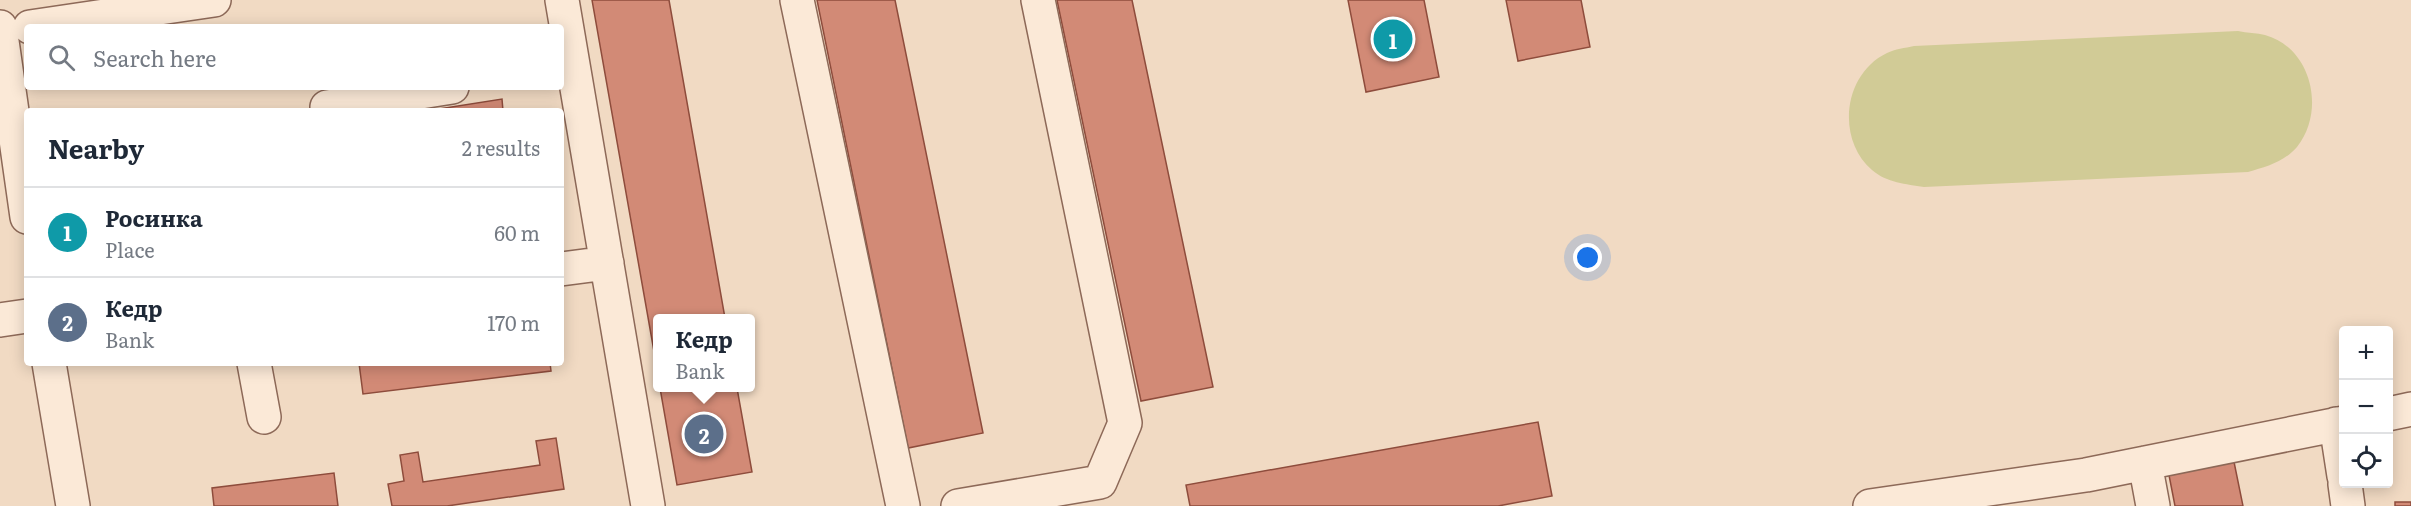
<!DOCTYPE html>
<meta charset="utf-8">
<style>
body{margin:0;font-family:Literata,serif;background:#f2f2f3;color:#1f2937}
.controls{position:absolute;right:18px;bottom:18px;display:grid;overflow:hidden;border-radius:6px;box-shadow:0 3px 15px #0003}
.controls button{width:54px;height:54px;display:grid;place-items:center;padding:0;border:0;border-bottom:2px solid #e0e1e3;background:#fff;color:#1f2937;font:30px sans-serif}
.you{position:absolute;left:1588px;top:258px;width:21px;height:21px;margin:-15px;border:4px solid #fff;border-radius:50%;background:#1a73e8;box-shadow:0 0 0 9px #1a73e833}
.badge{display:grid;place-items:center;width:39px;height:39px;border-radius:50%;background:#a1233e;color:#fff;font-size:20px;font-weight:700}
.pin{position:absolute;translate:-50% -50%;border:3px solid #fff;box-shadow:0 2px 6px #0006}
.popup{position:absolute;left:653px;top:314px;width:102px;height:78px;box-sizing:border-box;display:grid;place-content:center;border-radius:6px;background:#fff;filter:drop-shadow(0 2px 4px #0005);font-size:20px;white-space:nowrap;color:#747a83}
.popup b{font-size:22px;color:#1f2937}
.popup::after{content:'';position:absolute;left:50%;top:100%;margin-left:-12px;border:12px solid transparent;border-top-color:#fff}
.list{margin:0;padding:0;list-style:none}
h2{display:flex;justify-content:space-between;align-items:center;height:78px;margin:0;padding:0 24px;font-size:26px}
h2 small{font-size:20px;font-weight:400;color:#747a83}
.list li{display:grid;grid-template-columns:39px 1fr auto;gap:18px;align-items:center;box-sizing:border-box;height:90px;padding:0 24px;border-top:2px solid #e0e1e3}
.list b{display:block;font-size:22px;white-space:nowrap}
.list p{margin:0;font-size:20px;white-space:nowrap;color:#747a83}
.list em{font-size:20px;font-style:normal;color:#747a83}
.icon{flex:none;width:33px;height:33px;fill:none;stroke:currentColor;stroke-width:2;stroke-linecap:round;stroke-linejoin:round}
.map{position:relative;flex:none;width:2411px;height:506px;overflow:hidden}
.search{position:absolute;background:#fff;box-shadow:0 3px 15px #0003;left:24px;top:24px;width:540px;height:66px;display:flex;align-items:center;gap:15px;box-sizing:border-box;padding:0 21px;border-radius:6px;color:#747a83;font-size:22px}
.panel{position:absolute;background:#fff;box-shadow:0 3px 15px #0003;left:24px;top:108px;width:540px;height:258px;border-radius:6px}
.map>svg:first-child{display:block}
</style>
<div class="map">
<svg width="2411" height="506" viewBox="0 0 2411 506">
<rect width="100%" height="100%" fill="#f1dac3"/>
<path fill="#d1cb96" d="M 2238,31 C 2247,33 2257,33 2265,35 C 2312,48 2326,111 2297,147 C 2284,162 2266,167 2248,172 L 1924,187 C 1906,184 1887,183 1872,170 C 1836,139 1843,74 1887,53 C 1895,49 1905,48 1914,46 Z"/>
<path fill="#d28a76" stroke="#8e4c3c" stroke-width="1.5" d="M 592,0 L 669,0 L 725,318 L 658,318 L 658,374 Z
M 817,0 L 895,0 L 983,433 L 908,448 Z
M 1057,0 L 1132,0 L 1213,387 L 1141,401 Z
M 1348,0 L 1424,0 L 1439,77 L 1366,92 Z
M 1506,0 L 1581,0 L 1590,47 L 1518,61 Z
M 502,99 L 503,111 L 426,111 Z
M 359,363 L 550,363 L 551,371 L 363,394 Z
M 660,388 L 737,388 L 752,472 L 677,485 Z
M 1538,422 L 1552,496 L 1498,506 L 1190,506 L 1186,485 Z
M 556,438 L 564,489 L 447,506 L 392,506 L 388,484 L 404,481 L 400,455 L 418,452 L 423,482 L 540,465 L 536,441 Z
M 2233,457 L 2243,506 L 2175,506 L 2168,470 Z
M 334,473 L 338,506 L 214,506 L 212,488 Z
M 2395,502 L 2411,502 L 2411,506 L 2395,506 Z"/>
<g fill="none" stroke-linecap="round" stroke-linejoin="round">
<defs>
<path id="minor" d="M 562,0 L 648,506
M 797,0 L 903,506
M 0,27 L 27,217
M 30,27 L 214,0
M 327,107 L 452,87
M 561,269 L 607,263
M 0,320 L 27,316
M 49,363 L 73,506
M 254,363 L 264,417
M 2388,414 L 2411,409
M 2336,424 L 2344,476
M 2145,463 L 2153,506
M 2345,484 L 2348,506
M 958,506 L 1100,482 L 1125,423 L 1038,0
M 1870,506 L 2086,475 L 2344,423"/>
</defs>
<use href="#minor" stroke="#8d6958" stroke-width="36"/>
<use href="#minor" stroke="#fbe9d7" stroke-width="33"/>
</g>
</svg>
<div class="controls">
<button>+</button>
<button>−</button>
<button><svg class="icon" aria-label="locate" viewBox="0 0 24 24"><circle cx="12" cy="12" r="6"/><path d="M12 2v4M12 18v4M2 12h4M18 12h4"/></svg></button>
</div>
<div class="you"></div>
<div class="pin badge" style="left:1393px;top:39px;background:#0f9aa8">1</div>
<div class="pin badge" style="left:704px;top:434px;background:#5c6f8a">2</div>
<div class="popup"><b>Кедр</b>Bank</div>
<div class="search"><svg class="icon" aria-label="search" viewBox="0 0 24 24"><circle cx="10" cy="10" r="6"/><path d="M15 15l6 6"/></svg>Search here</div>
<section class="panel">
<h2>Nearby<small>2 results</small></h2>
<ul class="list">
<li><span class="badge" style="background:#0f9aa8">1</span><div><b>Росинка</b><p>Place</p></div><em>60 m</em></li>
<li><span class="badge" style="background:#5c6f8a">2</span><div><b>Кедр</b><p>Bank</p></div><em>170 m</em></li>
</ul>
</section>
</div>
